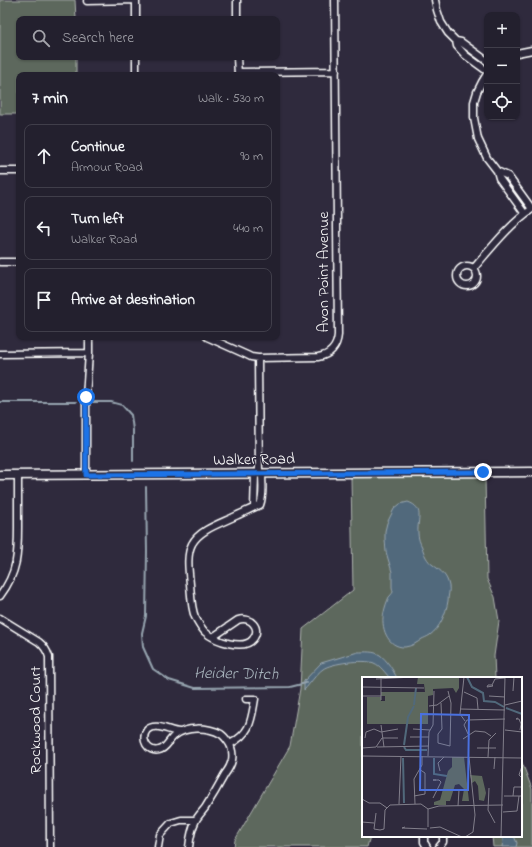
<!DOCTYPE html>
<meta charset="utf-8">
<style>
body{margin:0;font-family:"Indie Flower",sans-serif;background:#2f2d3a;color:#f1f3f6}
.controls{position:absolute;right:12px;top:12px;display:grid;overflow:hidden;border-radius:8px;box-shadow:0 1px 3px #0004}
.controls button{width:36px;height:36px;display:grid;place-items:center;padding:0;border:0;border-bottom:1px solid #403e4a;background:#23202e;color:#f1f3f6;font:20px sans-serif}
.stop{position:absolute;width:12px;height:12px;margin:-9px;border:3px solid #1a73e8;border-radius:50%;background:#fff}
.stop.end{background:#1a73e8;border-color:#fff;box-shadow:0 1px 4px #0008}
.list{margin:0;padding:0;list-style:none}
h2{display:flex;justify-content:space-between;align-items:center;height:52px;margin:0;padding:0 16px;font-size:17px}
h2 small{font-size:13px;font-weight:400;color:#a3a3aa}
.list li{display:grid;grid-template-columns:26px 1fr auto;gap:12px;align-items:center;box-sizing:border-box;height:64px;margin:0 8px 8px;padding:0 8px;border:1px solid #403e4a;border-radius:8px}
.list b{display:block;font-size:15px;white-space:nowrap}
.list p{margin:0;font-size:13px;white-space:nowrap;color:#a3a3aa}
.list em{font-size:13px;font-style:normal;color:#a3a3aa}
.icon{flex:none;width:22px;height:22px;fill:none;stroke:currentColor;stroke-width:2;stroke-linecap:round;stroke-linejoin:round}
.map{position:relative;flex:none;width:532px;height:847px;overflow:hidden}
.search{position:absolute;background:#23202e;box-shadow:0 1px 3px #0004;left:16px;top:16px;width:264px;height:44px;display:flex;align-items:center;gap:10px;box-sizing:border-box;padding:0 14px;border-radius:8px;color:#a3a3aa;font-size:15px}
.panel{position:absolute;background:#23202e;box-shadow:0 1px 3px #0004;left:16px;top:72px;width:264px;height:268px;border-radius:8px}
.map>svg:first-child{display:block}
</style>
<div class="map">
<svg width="532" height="847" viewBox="0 0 532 847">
<rect width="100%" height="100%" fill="#2f2a3d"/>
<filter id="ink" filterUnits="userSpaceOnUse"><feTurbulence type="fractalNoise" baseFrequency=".025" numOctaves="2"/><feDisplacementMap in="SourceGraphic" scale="8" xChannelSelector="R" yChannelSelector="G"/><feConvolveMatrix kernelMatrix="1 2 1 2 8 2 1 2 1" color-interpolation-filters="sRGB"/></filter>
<g filter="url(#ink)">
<path fill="#5d685d" stroke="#aeb4ae" d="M 0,0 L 75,0 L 76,19 L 19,19 L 19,57 L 76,57 L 76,75 L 19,75 L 19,114 L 0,114 Z
M 485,476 L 487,579 L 495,597 L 499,621 L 494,656 L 495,678 L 363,678 L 363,836 L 370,836 L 367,847 L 234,847 L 235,840 L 290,746 L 300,689 L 303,629 L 353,590 L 351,477 Z
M 521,760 L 532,789 L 532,847 L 493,847 L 492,836 L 521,836 Z"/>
<path fill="#51697b" stroke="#97a5b0" d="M 408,502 C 425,508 417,519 418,533 C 418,538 420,543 422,547 C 424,554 427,561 433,565 C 441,571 447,575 449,586 C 450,590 448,596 448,601 C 446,613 440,628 430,635 C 427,637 424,638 422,639 C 417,643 412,646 405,647 C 387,648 380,626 384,612 C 385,607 387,601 389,597 C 390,596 392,594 393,592 L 392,587 L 392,572 L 386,552 L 385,539 L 385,531 L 387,523 L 394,509 L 400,504 Z
M 358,652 C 365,652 374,651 380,655 C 387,660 393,670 397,678 L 390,678 C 385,673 381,666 374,663 C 364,659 331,663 323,669 C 316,674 310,684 304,690 L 304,681 L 321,663 Z
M 502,836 L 514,836 L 517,843 L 516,847 L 502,847 L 503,839 Z"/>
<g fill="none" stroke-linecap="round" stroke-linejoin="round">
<path stroke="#97a5b0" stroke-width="2" d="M 0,402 L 76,402
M 93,402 L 111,402 L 122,405 L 131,415 L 133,430 L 133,461
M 146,487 L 147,551 L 146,616 L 142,633 L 143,647 L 153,669 L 169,680 L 195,688 L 290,687 L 306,683"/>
<defs>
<path id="minor" d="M 136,0 L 136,19
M 237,0 L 237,19
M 435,0 L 437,10 L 441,22 L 448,33 L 456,41 L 457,46 L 465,55 L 487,71
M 87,1 L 136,0
M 456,41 L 461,42 L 487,61
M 517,53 L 532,50
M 136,57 L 136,75
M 237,57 L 238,75
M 238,72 L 336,71
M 487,74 L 482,82 L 477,92 L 474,102 L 474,118 L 478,139 L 487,158 L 497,171 L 508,176 L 532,209
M 0,171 L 19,171
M 497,171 L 499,178 L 525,214
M 0,262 L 19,262
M457 276a10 10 0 1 1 20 0a10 10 0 1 1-20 0Z
M 474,268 C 492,247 509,225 532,209
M 207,337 L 247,355 L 251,357 L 258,358 L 318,357 C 330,355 337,347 338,335 L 335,0
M 0,354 L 89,353
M 258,358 L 259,474
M 86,475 L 86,397 L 89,353 L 89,337
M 254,507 L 255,474
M 0,596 C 19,571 18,551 18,522 C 18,506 18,490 18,475
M 0,618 L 39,642 C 44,646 47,650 49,657 L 50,847
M 213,637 L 238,620 C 250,616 262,628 253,639 C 244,651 215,641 205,632 C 201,628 198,622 195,617 C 191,607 191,594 190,584 C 189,572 186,556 192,544 C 200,529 222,523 238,515 C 245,512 252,508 260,505 C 264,495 262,484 262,474
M 179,732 C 169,731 155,722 147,730 C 140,739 148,753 159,750 C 166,749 169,740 174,736 C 186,726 208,727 221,734 C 224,736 227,740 229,743 C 232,747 233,755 232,760 C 231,765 228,770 225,774 C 219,785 212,797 205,808 C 202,812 198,816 196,820 C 192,828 190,838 189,847
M 230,744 C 251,733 251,721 255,699 L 246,699
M 424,836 L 424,842 L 427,847
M 158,847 L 160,835 L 171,823 L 181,820 L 196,820
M 439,847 L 443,842 L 443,836"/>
<path id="tertiary" d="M 0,475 L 532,472"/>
</defs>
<use href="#minor" stroke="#fff" stroke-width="9"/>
<use href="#tertiary" stroke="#fff" stroke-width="11"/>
<use href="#minor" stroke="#2f2a3d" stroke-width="6"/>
<use href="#tertiary" stroke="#2f2a3d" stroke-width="8"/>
</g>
</g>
<g fill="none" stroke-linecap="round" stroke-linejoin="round" filter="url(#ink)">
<path stroke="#1a73e8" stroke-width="5" d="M 86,397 L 86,475 L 483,472"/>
</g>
<g text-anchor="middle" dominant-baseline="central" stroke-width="3" stroke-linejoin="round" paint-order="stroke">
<g font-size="16" fill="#fff" stroke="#2f2a3d">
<text transform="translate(324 272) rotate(-90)">Avon Point Avenue</text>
<text transform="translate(254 460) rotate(-1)">Walker Road</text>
<text transform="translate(36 720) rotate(-90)">Rockwood Court</text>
</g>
<g font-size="17" font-style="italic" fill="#a8b4bd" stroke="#2f2a3d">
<text transform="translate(236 674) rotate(1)">Heider Ditch</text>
</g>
</g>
<g transform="translate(362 677)">
<rect width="160" height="160" fill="#2f2a3d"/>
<path d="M 56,0 L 97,0 L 97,11 L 94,16 L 91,11 L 71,12 L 71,18 L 66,19 L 66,47 L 5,47 L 5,20 L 19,20 L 19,24 L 23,24 L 23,19 L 19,19 L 19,15 L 63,15 L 62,7 L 55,7 ZM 90,80 L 102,80 L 107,124 L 100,124 L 102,112 L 97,107 L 93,108 L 88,124 L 84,124 L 84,128 L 72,128 L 72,125 L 78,123 L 86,94 L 90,90 ZM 108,98 L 120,99 L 124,116 L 122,124 L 117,123 L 116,109 L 113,104 L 110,106 Z" fill="#5d685d"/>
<path fill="none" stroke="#51697b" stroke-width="2" d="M 105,0 L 110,10 L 121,16 L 122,24 L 133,25 L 142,30M 52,28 L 54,11M 144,31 L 160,37M 42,68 L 46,40 L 52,29M 42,70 L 44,73 L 65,73M 41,81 L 42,126M 72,81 L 72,97 L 85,99"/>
<path fill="none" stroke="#827f8b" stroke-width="1" d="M 102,0 L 98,37 L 103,44M 14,2 L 51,0M 126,8 L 130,8 L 131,9 L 125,10 ZM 130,8 L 133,2 L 143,1M 0,10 L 62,11M 151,14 L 152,0M 102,15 L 115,21 L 116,32M 0,19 L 19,19M 127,19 L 143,20M 19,23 L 19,1M 79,26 L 80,52 L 76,57 L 76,66 L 88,69 L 89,26 L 86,14M 143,28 L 160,24M 67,29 L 75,28 L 87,19M 98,32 L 143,33M 156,41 L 154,42 L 157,42 L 159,47 L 158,53M 19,48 L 22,70M 51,52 L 68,53M 143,53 L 160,55M 106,57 L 102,48 L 105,43 L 143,42M 48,60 L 67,60M 3,61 L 4,55 L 12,52 L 19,55 L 36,52M 101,62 L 113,54 L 123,55 L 129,59M 15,70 L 67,69M 0,71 L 14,70 L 20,61 L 36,61M 115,71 L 134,71M 0,79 L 160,81M 66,79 L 67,55 L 71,48 L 72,14M 126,80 L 127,63 L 134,56M 160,89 L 157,98 L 160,101M 132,92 L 133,80M 78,94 L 76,86 L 82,80M 127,111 L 126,133 L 133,146M 52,119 L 63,117 L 63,96 L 57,92M 142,119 L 160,119M 151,119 L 152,110 L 160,110M 71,121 L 79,105 L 77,103 L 71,103 L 74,103M 0,122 L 7,126 L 18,126 L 25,131M 37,127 L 39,79M 53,127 L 52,102 L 60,88 L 60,79M 96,129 L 97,113M 66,132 L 77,129 L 141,128M 66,132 L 66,150M 141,135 L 155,134 L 157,119M 14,136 L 12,152 L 18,153M 0,145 L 12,146M 43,150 L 40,151 L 65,152M 68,151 L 78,150 L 100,160M 18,153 L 22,152 L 23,133 L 28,128 L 59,127 L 66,132M 103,160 L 111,155 L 113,138 L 107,80M 139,160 L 143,0"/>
<path fill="#4a71e0" fill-opacity="0.15" stroke="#4a71e0" stroke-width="2" d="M 59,37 L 107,38 L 106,113 L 58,113 Z"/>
<rect width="160" height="160" fill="none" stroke="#fff" stroke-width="2"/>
</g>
</svg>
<div class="controls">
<button>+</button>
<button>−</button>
<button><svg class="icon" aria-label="locate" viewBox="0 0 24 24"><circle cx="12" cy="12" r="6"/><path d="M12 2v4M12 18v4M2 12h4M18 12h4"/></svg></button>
</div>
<div class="stop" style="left:86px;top:397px"></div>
<div class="stop end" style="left:483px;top:472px"></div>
<div class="search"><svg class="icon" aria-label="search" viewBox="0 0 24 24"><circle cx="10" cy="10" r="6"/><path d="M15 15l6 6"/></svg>Search here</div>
<section class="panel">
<h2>7 min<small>Walk · 530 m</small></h2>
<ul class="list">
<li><svg class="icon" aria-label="ahead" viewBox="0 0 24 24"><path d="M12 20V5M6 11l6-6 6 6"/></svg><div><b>Continue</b><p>Armour Road</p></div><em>90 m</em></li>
<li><svg class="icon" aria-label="left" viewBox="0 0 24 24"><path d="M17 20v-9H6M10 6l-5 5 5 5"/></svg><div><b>Turn left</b><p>Walker Road</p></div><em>440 m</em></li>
<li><svg class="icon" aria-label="arrive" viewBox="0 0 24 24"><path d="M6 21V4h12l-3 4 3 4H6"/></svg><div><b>Arrive at destination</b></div></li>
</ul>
</section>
</div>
